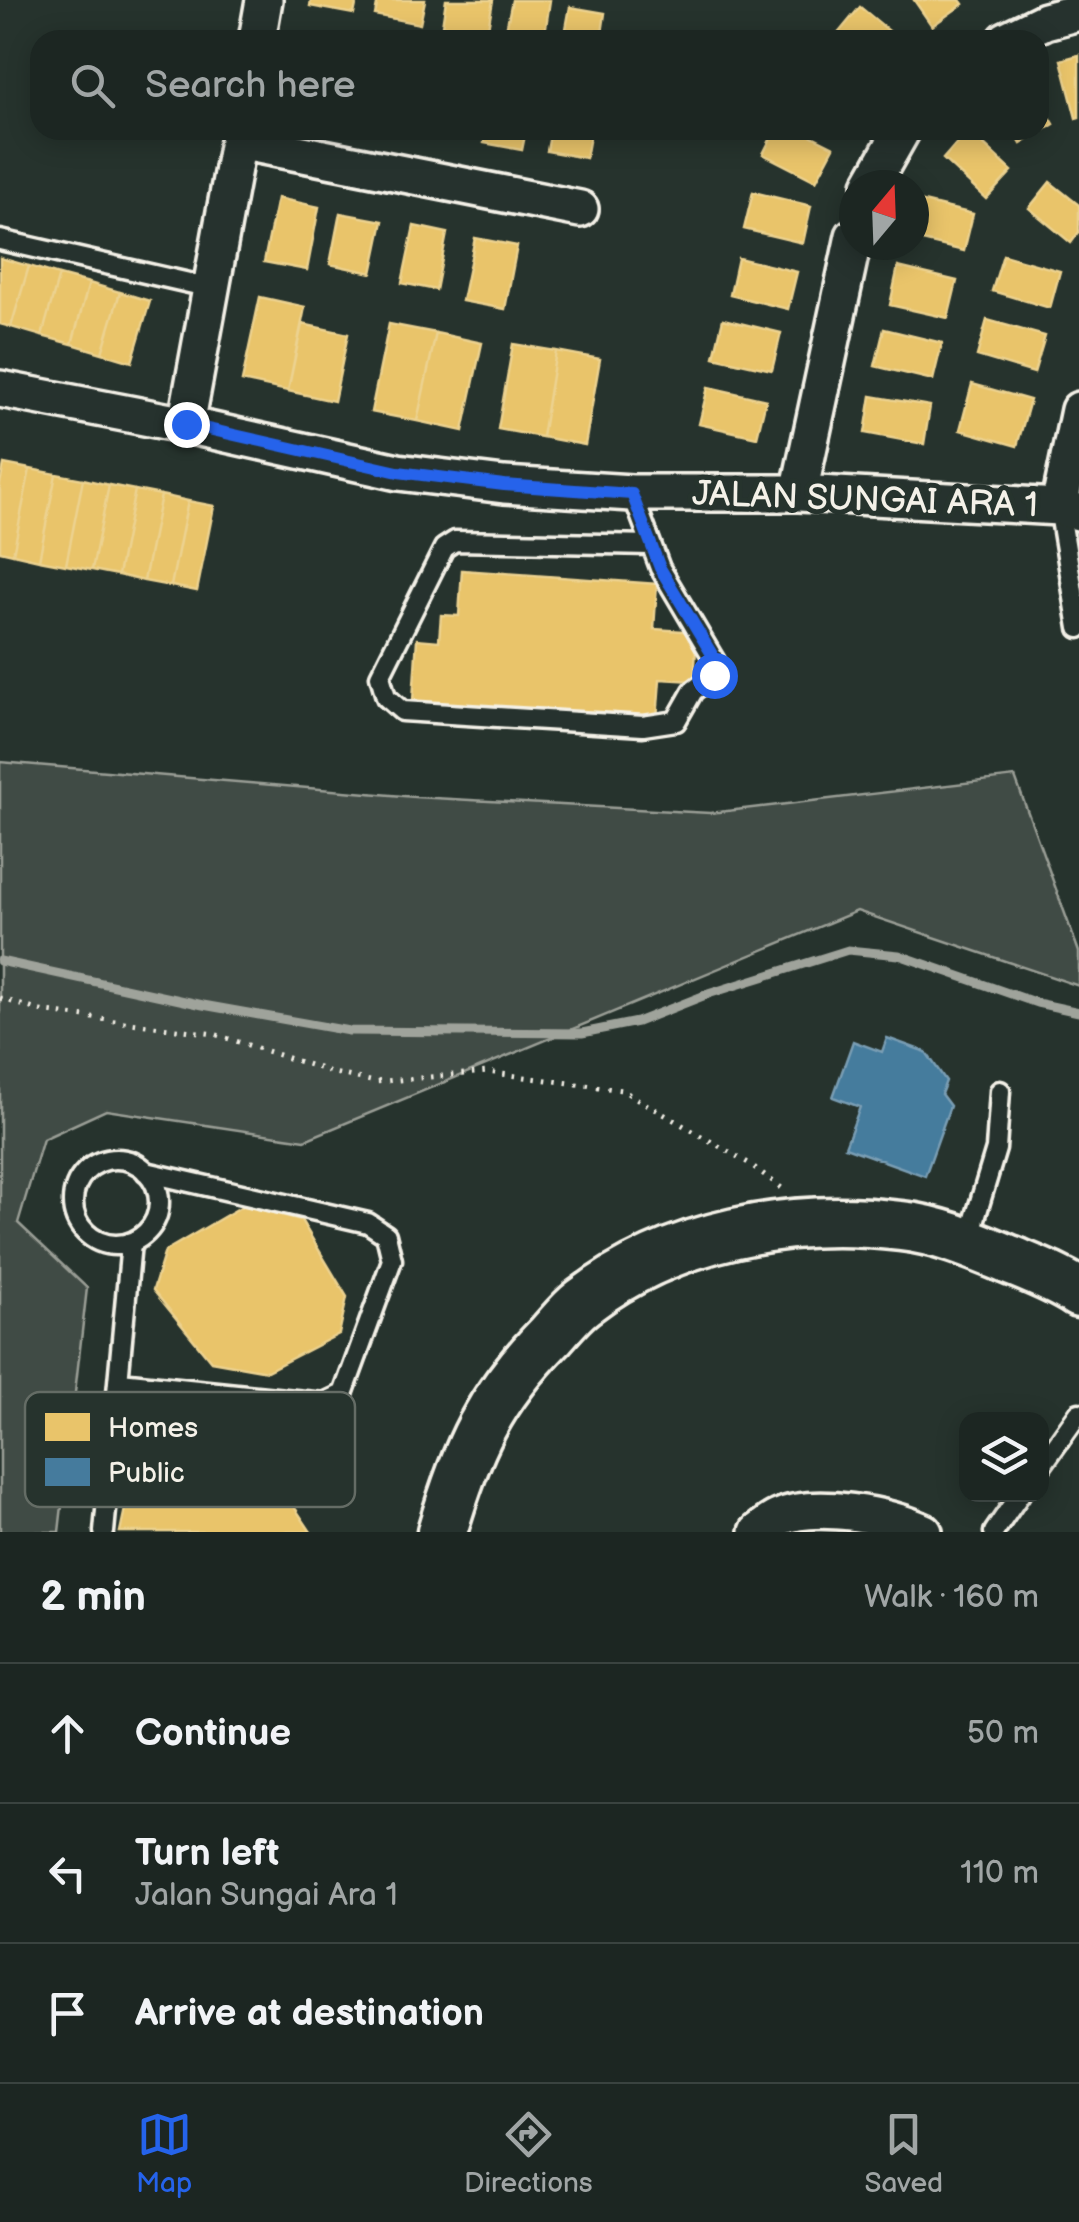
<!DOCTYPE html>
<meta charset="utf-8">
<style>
body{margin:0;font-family:"Balsamiq Sans",sans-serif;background:#252e2a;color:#f1f3f6}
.controls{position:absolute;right:30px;bottom:30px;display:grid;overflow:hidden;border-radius:20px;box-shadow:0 5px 25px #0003}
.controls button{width:90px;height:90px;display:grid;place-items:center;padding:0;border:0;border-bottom:2px solid #3a4340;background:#1c2622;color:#f1f3f6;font:50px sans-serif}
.compass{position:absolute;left:839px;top:170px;width:90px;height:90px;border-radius:50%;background:#1c2622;box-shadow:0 5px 25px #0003;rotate:19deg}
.stop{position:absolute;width:30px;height:30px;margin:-22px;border:8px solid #2563eb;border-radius:50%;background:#fff}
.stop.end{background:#2563eb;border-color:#fff;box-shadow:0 2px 10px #0008}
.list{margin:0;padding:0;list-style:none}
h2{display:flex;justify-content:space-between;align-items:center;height:130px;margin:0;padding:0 40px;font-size:42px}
h2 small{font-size:32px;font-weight:400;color:#a0a5a5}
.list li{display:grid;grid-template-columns:65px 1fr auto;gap:30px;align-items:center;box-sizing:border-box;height:140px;padding:0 40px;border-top:2px solid #3a4340}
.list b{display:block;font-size:38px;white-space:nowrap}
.list p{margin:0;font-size:32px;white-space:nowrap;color:#a0a5a5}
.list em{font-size:32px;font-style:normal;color:#a0a5a5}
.icon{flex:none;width:55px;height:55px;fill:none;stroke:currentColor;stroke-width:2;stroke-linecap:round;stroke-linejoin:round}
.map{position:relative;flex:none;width:1079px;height:1532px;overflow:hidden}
.search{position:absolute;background:#1c2622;box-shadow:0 5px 25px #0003;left:30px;right:30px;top:30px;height:110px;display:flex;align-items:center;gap:25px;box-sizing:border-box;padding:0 35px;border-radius:30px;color:#a0a5a5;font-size:38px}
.sheet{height:550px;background:#1c2622}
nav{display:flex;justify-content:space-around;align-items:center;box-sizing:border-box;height:140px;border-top:2px solid #3a4340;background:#1c2622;font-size:28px;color:#a0a5a5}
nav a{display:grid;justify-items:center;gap:5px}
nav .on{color:#2563eb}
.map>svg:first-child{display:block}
</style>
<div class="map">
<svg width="1079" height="1532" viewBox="0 0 1079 1532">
<rect width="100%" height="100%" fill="#26332d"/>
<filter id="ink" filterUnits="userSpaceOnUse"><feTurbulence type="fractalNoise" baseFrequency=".01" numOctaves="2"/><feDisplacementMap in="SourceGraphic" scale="20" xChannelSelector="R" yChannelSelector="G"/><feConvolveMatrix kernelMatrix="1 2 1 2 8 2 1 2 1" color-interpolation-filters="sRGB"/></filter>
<g filter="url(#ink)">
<path fill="#414b45" stroke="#9a9e96" stroke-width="2.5" d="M 0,762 L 415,797 L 710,813 L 1015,777 L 1079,952 L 1079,986 L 857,911 L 305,1140 L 106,1110 L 43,1139 L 18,1223 L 87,1288 L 59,1532 L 0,1532 Z"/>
<path fill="#e9c46a" stroke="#ecd290" stroke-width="2.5" d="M 311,0 L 357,0 L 354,14 L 310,6 Z
M 378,0 L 425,0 L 420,24 L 375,15 Z
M 446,0 L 493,0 L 487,34 L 442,26 Z
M 512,0 L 550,0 L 544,40 L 504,40 Z
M 914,0 L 960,0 L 963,4 L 932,26 Z
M 570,7 L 605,13 L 601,40 L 564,40 Z
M 860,7 L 900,40 L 841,40 L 836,36 Z
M 1079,55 L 1079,117 L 1076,118 L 1061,60 Z
M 1039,98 L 1054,124 L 1021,144 L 1013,130 L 1039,130 Z
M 486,130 L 526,130 L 522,150 L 484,143 Z
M 551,130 L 591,130 L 586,158 L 547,151 Z
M 775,130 L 800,130 L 834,147 L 816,181 L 763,154 Z
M 968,130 L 1012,171 L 986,199 L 943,159 Z
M 1050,182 L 1079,205 L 1079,232 L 1071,243 L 1029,208 Z
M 753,192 L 811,206 L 803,243 L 744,229 Z
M 277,198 L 319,207 L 307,270 L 264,262 Z
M 915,200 L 973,214 L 964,251 L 914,239 Z
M 340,213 L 383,221 L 372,273 L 330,264 Z
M 414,226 L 447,233 L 436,290 L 402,283 Z
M 475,238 L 517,246 L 505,309 L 462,301 Z
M 1003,255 L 1060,271 L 1050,308 L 992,291 Z
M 0,258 L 29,266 L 11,327 L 0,324 Z
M 738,258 L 797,272 L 788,309 L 730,295 Z
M 29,266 L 59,275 L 42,336 L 11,327 Z
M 898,267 L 957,281 L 948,318 L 890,305 Z
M 59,275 L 89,283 L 72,344 L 42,336 Z
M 89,283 L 120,292 L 102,353 L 72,344 Z
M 120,292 L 150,301 L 132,362 L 102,353 Z
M 260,297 L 305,307 L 288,391 L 242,381 Z
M 723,319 L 781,333 L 772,370 L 714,357 Z
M 987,320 L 1045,336 L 1034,373 L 977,356 Z
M 302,324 L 348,334 L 334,401 L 288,391 Z
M 389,324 L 436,333 L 417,421 L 371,412 Z
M 884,329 L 942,343 L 933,380 L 875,366 Z
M 436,333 L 482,343 L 463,431 L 417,421 Z
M 513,344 L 556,351 L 542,437 L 498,429 Z
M 556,351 L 600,359 L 585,445 L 542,437 Z
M 972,384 L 1030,400 L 1017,446 L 960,430 Z
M 708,387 L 766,400 L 757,437 L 699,424 Z
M 871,396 L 930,406 L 924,444 L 865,433 Z
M 4,464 L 30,469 L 13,554 L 0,551 L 0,484 Z
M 30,469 L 56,474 L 39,560 L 13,554 Z
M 56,474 L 83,479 L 66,565 L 39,560 Z
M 83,479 L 109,485 L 92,570 L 66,565 Z
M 109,485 L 135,490 L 118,575 L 92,570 Z
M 135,490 L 161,495 L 144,581 L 118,575 Z
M 161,495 L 188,501 L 171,586 L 144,581 Z
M 188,501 L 214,506 L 197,591 L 171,586 Z
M 462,570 L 657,584 L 654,629 L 697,632 L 694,681 L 660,679 L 657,719 L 413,701 L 417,639 L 439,641 L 441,615 L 459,616 Z
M 244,1205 L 301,1220 L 347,1297 L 339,1334 L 267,1371 L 211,1361 L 153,1290 L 165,1251 Z
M 205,1456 L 269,1469 L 311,1532 L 120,1532 L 128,1495 Z"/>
<path fill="#457b9d" stroke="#7a9eb4" stroke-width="2.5" d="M 887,1038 L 926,1052 L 946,1081 L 941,1094 L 950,1106 L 925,1176 L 845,1147 L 860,1107 L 833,1097 L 853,1041 L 882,1052 Z"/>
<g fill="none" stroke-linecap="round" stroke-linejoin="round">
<path stroke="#9fa39b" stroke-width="9" d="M 0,961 L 203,1005 L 349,1031 L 582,1033 L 637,1022 L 708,994 L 848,950 L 899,955 L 1037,1003 L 1079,1012"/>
<defs>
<path id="lane" d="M 0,240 L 211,288
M 632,493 L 660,568 L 715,661 L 714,675 L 693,691 L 676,721 L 643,726 L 402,711 L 386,697 L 380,676 L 444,548 L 455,541 L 651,545
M 1059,507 L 1079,628
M73 1202a43 43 0 1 1 86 0a43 43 0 1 1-86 0Z
M 968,1242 L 996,1149 L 1000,1091
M 120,1382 L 324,1403 L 343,1394 L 392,1260 L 386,1235 L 368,1223 L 146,1172
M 1042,1465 L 1079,1413
M 104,1532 L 131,1243
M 994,1532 L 1020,1494"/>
<path id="street" d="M 257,40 L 264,0
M 1006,40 L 1045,21 L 1079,12
M 238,141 L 580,209
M 871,185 L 902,130
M 0,389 L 186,425 L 398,472 L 504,485 L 632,493 L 799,493 L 1059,507 L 1079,512
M 186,425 L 240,130
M 799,493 L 854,236
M 1059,507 L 1079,410
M 758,1532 C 764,1527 771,1521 778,1518 C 814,1501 889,1515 924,1532"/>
<path id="secondary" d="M 442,1532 C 466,1449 489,1398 551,1335 C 561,1324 571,1311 583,1302 C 672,1234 791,1212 901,1226 C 939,1230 976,1246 1010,1260 C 1034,1270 1058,1279 1079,1293"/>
</defs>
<use href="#lane" stroke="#f4f1e8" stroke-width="25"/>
<use href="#street" stroke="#f4f1e8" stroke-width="42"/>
<use href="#secondary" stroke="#f4f1e8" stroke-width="55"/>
<path stroke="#f4f1e8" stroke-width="5" stroke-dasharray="2.5 8" stroke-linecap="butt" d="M 0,998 L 40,1011 L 214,1034 L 334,1073 L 375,1082 L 487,1072 L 622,1090 L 750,1164 L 783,1189"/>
<use href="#lane" stroke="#26332d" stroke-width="18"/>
<use href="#street" stroke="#26332d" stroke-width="35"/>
<use href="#secondary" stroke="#26332d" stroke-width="48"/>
</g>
</g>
<g fill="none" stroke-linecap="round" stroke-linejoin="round" filter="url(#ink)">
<path stroke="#2563eb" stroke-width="12" d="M 186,424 L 398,472 L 504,485 L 632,494 L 660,568 L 716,661 L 714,675"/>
</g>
<g text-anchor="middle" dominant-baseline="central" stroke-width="10" stroke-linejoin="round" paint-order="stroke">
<g font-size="35" fill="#f4f1e8" stroke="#26332d">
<text transform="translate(865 500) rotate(2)">JALAN SUNGAI ARA 1</text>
</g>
</g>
<rect x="25" y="1392" width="330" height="115" rx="15" fill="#26332d" stroke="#646c65" stroke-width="2.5"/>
<rect x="45" y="1413" width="45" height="28" fill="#e9c46a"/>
<rect x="45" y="1458" width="45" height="28" fill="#457b9d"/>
<g font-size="28" fill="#f4f1e8">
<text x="108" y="1437">Homes</text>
<text x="108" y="1482">Public</text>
</g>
</svg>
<div class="controls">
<button><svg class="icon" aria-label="layers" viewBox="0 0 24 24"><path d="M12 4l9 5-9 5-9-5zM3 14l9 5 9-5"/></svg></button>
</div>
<svg class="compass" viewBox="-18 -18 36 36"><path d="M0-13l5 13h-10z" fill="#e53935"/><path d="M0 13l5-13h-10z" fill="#a0a5a5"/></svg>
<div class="stop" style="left:714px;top:675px"></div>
<div class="stop end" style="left:186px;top:424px"></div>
<div class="search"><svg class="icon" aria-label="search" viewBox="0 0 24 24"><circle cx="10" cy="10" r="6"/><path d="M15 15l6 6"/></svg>Search here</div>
</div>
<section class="sheet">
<h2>2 min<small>Walk · 160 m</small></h2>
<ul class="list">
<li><svg class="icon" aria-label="ahead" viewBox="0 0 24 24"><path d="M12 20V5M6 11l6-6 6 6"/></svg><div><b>Continue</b></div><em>50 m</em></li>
<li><svg class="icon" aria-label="left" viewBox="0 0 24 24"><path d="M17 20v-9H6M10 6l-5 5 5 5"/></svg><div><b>Turn left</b><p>Jalan Sungai Ara 1</p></div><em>110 m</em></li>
<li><svg class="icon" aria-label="arrive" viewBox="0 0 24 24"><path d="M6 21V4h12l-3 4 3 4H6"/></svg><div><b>Arrive at destination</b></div></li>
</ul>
</section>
<nav>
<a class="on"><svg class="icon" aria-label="map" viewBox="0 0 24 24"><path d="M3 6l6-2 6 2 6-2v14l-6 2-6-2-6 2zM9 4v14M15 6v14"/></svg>Map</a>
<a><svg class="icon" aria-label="directions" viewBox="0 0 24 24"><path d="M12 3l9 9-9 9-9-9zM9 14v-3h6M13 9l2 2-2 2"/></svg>Directions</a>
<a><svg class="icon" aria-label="saved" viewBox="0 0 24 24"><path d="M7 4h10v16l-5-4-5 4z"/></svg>Saved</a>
</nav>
